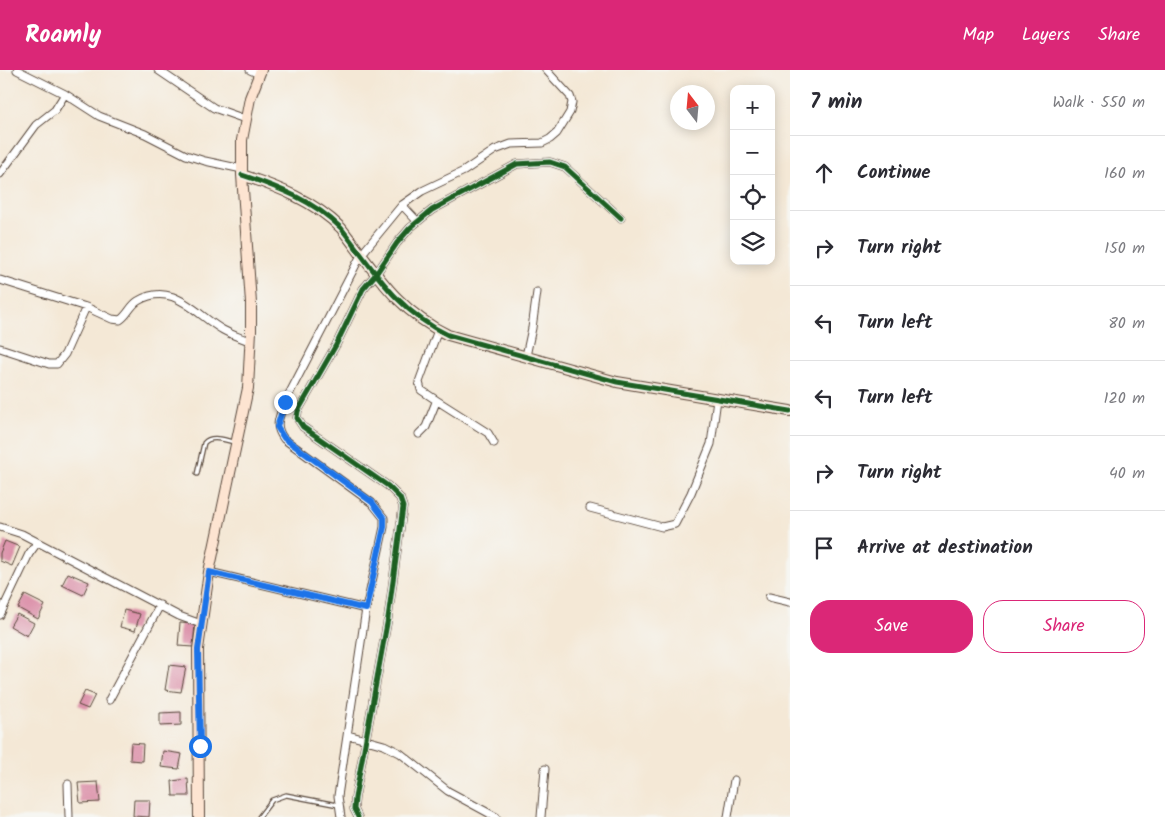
<!DOCTYPE html>
<meta charset="utf-8">
<style>
body{margin:0;font-family:Kalam,sans-serif;background:#f7f7f7;color:#2b2b33}
.controls{position:absolute;right:15px;top:15px;display:grid;overflow:hidden;border-radius:10px;box-shadow:0 2px 12px #0003}
.controls button{width:45px;height:45px;display:grid;place-items:center;padding:0;border:0;border-bottom:1px solid #e1e1e2;background:#fff;color:#2b2b33;font:25px sans-serif}
.compass{position:absolute;left:670px;top:15px;width:45px;height:45px;border-radius:50%;background:#fff;box-shadow:0 2px 12px #0003;rotate:344deg}
.stop{position:absolute;width:15px;height:15px;margin:-11px;border:4px solid #1a73e8;border-radius:50%;background:#fff}
.stop.end{background:#1a73e8;border-color:#fff;box-shadow:0 1px 5px #0008}
.list{margin:0;padding:0;list-style:none}
h2{display:flex;justify-content:space-between;align-items:center;height:65px;margin:0;padding:0 20px;font-size:21px}
h2 small{font-size:16px;font-weight:400;color:#7c7c81}
.list li{display:grid;grid-template-columns:32px 1fr auto;gap:15px;align-items:center;box-sizing:border-box;height:75px;padding:0 20px;border-top:1px solid #e1e1e2}
.list b{display:block;font-size:19px;white-space:nowrap}
.list em{font-size:16px;font-style:normal;color:#7c7c81}
.actions{display:flex;gap:10px;padding:15px 20px}
.actions a{flex:1;padding:11px 0;border:1px solid #db2777;border-radius:20px;text-align:center;font-size:18px;color:#db2777}
.actions .main{background:#db2777;color:#fff}
.icon{flex:none;width:28px;height:28px;fill:none;stroke:currentColor;stroke-width:2;stroke-linecap:round;stroke-linejoin:round}
.map{position:relative;flex:none;width:790px;height:747px;overflow:hidden}
header{display:flex;align-items:center;gap:30px;box-sizing:border-box;height:70px;padding:0 25px;background:#db2777;color:#fff}
header strong{font-size:24px}
nav{display:flex;gap:28px;margin-inline-start:auto;font-size:18px}
main{display:flex}
aside{flex:1;background:#fff}
.map>svg:first-child{display:block}
</style>
<header>
<strong>Roamly</strong>
<nav><a>Map</a><a>Layers</a><a>Share</a></nav>
</header>
<main>
<div class="map">
<svg width="790" height="747" viewBox="0 0 790 747">
<rect width="100%" height="100%" fill="#f6f6f2"/>
<filter id="ink" filterUnits="userSpaceOnUse"><feTurbulence type="fractalNoise" baseFrequency=".02" numOctaves="2"/><feDisplacementMap in="SourceGraphic" scale="10" xChannelSelector="R" yChannelSelector="G"/><feConvolveMatrix kernelMatrix="1 2 1 2 8 2 1 2 1" color-interpolation-filters="sRGB"/></filter>
<filter id="wash" filterUnits="userSpaceOnUse"><feTurbulence type="fractalNoise" baseFrequency=".0096" numOctaves="4" result="noise"/><feDisplacementMap in="SourceGraphic" scale="20" xChannelSelector="R" yChannelSelector="G"/><feGaussianBlur stdDeviation="1.12" result="paint"/><feColorMatrix in="noise" values="0 0 0 0 0 0 0 0 0 0 0 0 0 0 0 0 0 1.4 0 .05"/><feComposite in="paint" operator="in"/></filter>
<g filter="url(#wash)">
<rect width="100%" height="100%" fill="#f4e8d6"/>
<g id="blocks">
<path fill="#db90a9" d="M 5,471 L 20,477 L 12,496 L 0,491 L 0,483 Z
M 68,503 L 89,512 L 83,525 L 62,515 Z
M 25,525 L 45,535 L 38,549 L 18,538 Z
M 124,540 L 140,544 L 135,561 L 120,557 Z
M 17,544 L 34,553 L 27,566 L 10,556 Z
M 180,553 L 195,554 L 193,577 L 178,576 Z
M 169,595 L 186,597 L 181,622 L 165,620 Z
M 85,621 L 95,625 L 88,639 L 78,635 Z
M 181,642 L 181,655 L 160,656 L 160,643 Z
M 131,673 L 143,674 L 142,691 L 130,690 Z
M 163,681 L 182,684 L 179,699 L 161,697 Z
M 188,709 L 189,726 L 173,726 L 172,711 Z
M 98,712 L 100,732 L 80,733 L 78,713 Z
M 134,730 L 150,730 L 149,747 L 133,746 Z"/>
</g>
</g>
<g filter="url(#ink)">
<use href="#blocks" fill-opacity="0" stroke="#57463a" stroke-width="1"/>
<g fill="none" stroke-linecap="round" stroke-linejoin="round">
<defs>
<path id="lane" d="M 197,404 L 204,373 C 211,365 224,370 234,372
M 259,747 L 272,730 L 286,725 L 338,735"/>
<path id="street" d="M 17,0 L 65,24
M 158,0 L 214,38 L 245,49
M 250,0 L 259,4
M 0,104 L 36,55 L 55,40 L 65,24 L 99,46 L 145,64 L 186,85 L 205,91 L 242,99
M 402,135 L 417,151
M 0,210 L 86,237
M 0,278 L 49,294 L 57,294 L 65,284 L 86,237 L 112,249 L 120,250 C 128,245 130,236 138,231 C 173,210 196,245 223,260 C 232,265 242,268 251,272
M 526,286 L 532,258 L 537,222
M 436,330 L 488,363 L 494,373
M 419,364 L 426,357 L 436,332 L 436,330 L 421,320 L 419,312 L 438,260
M 590,438 L 662,457 L 675,454 L 691,423 L 711,374 L 717,329
M 0,457 L 22,464 L 179,546 L 201,554
M 209,502 L 366,539 L 338,726 L 341,747
M 769,527 L 790,532
M 366,539 L 384,457 L 384,448 L 372,433 L 284,369 C 273,355 280,346 285,332 L 361,185 L 402,135 L 422,121 L 464,101 L 495,80 L 511,74 L 542,73 L 550,69 L 557,63 L 570,42 L 572,32 L 570,26 L 546,0
M 0,545 L 29,484 L 37,473
M 109,630 L 160,535
M 348,665 L 384,675 L 400,683 L 448,721 L 496,747
M 68,714 L 69,747
M 358,747 L 354,739 L 355,728 L 388,548 L 403,437 L 400,428 L 388,416 L 303,357 L 297,348 L 298,341 L 336,275 L 363,219 L 376,204 L 397,173 L 410,158 L 432,140 L 517,94 L 550,92 L 565,97 L 621,148
M 541,747 L 545,699
M 728,747 L 734,710"/>
<path id="secondary" d="M 242,105 C 278,117 314,131 341,158 C 374,200 397,241 448,265 L 617,312 L 790,341
M 199,747 L 198,579 L 209,502 L 248,318 L 251,261 L 251,233 L 242,105 L 242,70 L 250,28 L 261,0"/>
</defs>
<use href="#lane" stroke="#57463a" stroke-width="5.5"/>
<use href="#street" stroke="#57463a" stroke-width="9"/>
<use href="#secondary" stroke="#57463a" stroke-width="12"/>
<use href="#lane" stroke="#fff" stroke-width="3"/>
<use href="#street" stroke="#fff" stroke-width="7"/>
<use href="#secondary" stroke="#fde4d1" stroke-width="10"/>
<defs>
<path id="cycleway" d="M 242,105 C 278,117 314,131 341,158 C 374,200 397,241 448,265 L 617,312 L 790,341
M 358,747 L 354,739 L 355,728 L 388,548 L 403,437 L 400,428 L 388,416 L 303,357 L 297,348 L 298,341 L 336,275 L 363,219 L 376,204 L 397,173 L 410,158 L 432,140 L 517,94 L 550,92 L 565,97 L 621,148"/>
</defs>
<use href="#cycleway" stroke="#f6f6f2" stroke-width="8"/>
<use href="#cycleway" stroke="#1b5e20" stroke-width="5"/>
</g>
</g>
<g fill="none" stroke-linecap="round" stroke-linejoin="round" filter="url(#ink)">
<path stroke="#1a73e8" stroke-width="6" d="M 200,676 L 198,580 L 209,502 L 366,539 L 384,457 L 384,448 L 372,432 L 284,368 L 277,357 L 285,332"/>
</g>
</svg>
<div class="controls">
<button>+</button>
<button>−</button>
<button><svg class="icon" aria-label="locate" viewBox="0 0 24 24"><circle cx="12" cy="12" r="6"/><path d="M12 2v4M12 18v4M2 12h4M18 12h4"/></svg></button>
<button><svg class="icon" aria-label="layers" viewBox="0 0 24 24"><path d="M12 4l9 5-9 5-9-5zM3 14l9 5 9-5"/></svg></button>
</div>
<svg class="compass" viewBox="-18 -18 36 36"><path d="M0-13l5 13h-10z" fill="#e53935"/><path d="M0 13l5-13h-10z" fill="#7c7c81"/></svg>
<div class="stop" style="left:200px;top:676px"></div>
<div class="stop end" style="left:285px;top:332px"></div>
</div>
<aside>
<h2>7 min<small>Walk · 550 m</small></h2>
<ul class="list">
<li><svg class="icon" aria-label="ahead" viewBox="0 0 24 24"><path d="M12 20V5M6 11l6-6 6 6"/></svg><div><b>Continue</b></div><em>160 m</em></li>
<li><svg class="icon" aria-label="right" viewBox="0 0 24 24"><path d="M7 20v-9h11M14 6l5 5-5 5"/></svg><div><b>Turn right</b></div><em>150 m</em></li>
<li><svg class="icon" aria-label="left" viewBox="0 0 24 24"><path d="M17 20v-9H6M10 6l-5 5 5 5"/></svg><div><b>Turn left</b></div><em>80 m</em></li>
<li><svg class="icon" aria-label="left" viewBox="0 0 24 24"><path d="M17 20v-9H6M10 6l-5 5 5 5"/></svg><div><b>Turn left</b></div><em>120 m</em></li>
<li><svg class="icon" aria-label="right" viewBox="0 0 24 24"><path d="M7 20v-9h11M14 6l5 5-5 5"/></svg><div><b>Turn right</b></div><em>40 m</em></li>
<li><svg class="icon" aria-label="arrive" viewBox="0 0 24 24"><path d="M6 21V4h12l-3 4 3 4H6"/></svg><div><b>Arrive at destination</b></div></li>
</ul>
<div class="actions"><a class="main">Save</a><a>Share</a></div>
</aside>
</main>
